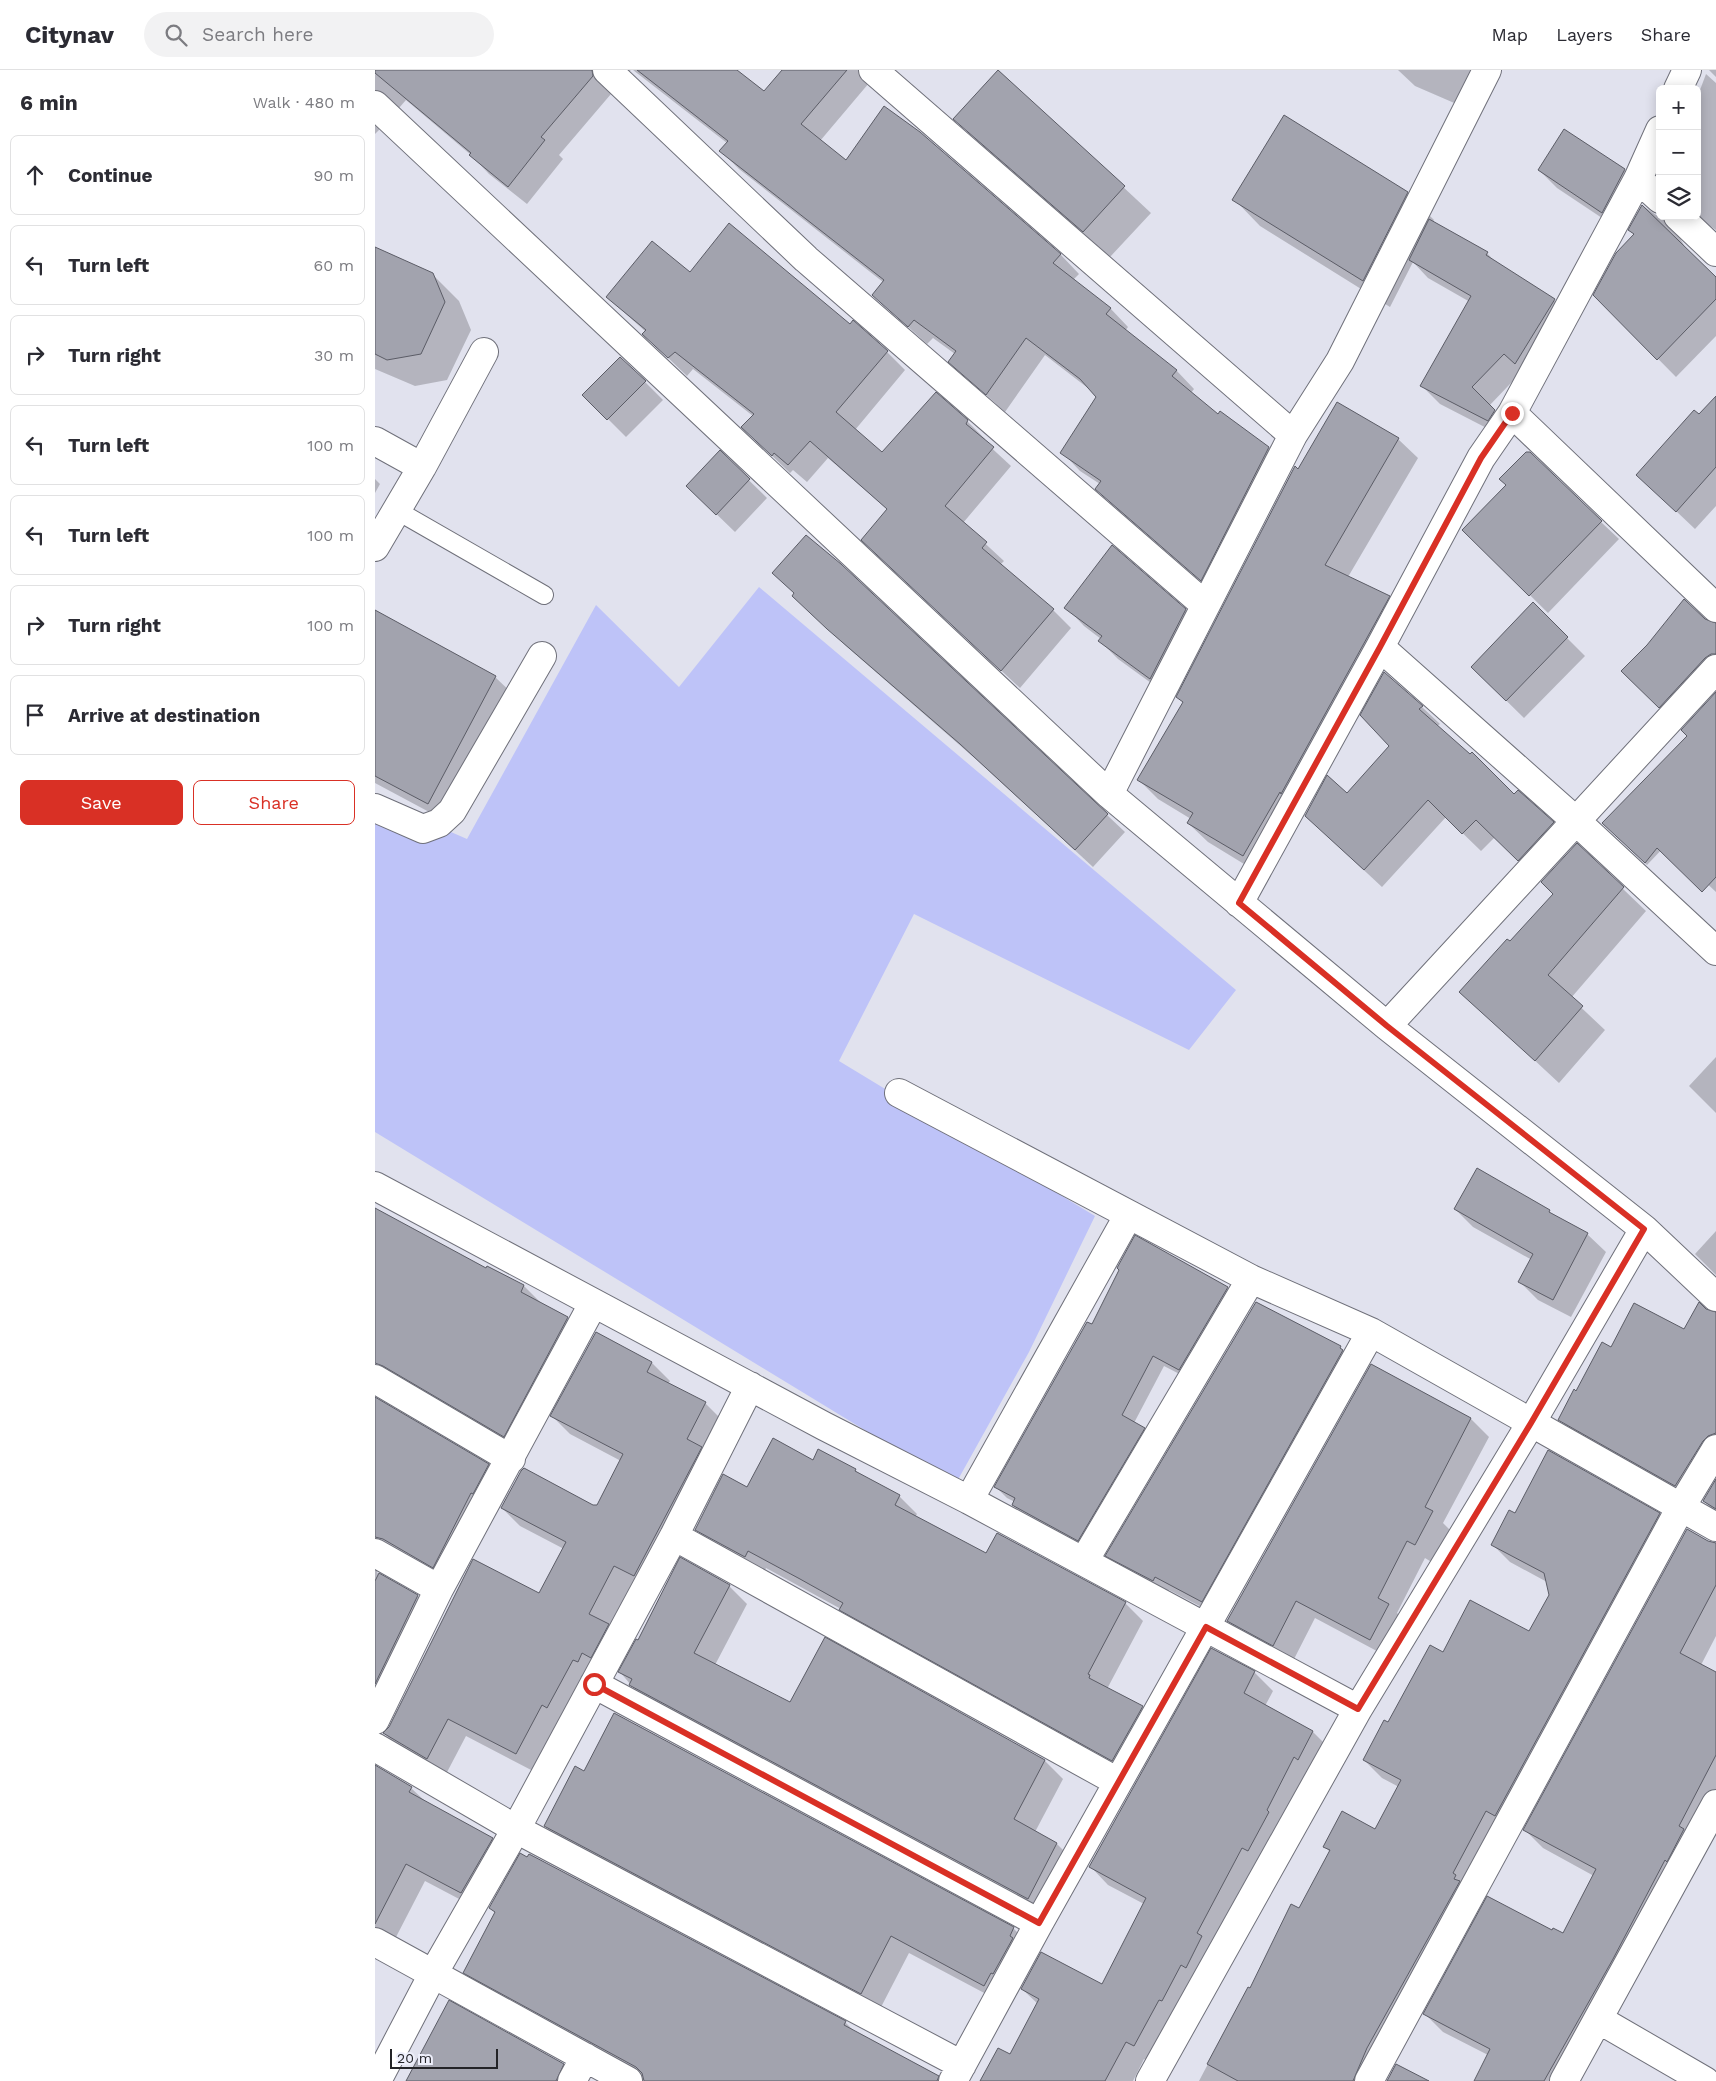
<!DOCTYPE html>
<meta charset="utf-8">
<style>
body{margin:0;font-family:"Work Sans",sans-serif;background:#f2f2f3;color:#2b2b33}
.controls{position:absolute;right:15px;top:15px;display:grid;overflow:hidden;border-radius:8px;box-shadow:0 2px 12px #0003}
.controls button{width:45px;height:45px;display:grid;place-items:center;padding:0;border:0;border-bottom:1px solid #e1e1e2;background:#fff;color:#2b2b33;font:25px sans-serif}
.scale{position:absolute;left:15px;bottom:12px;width:108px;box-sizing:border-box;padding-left:5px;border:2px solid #232327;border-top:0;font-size:14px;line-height:18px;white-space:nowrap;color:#232327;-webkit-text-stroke:4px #eeeffb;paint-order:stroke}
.stop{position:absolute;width:15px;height:15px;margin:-11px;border:4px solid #d93025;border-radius:50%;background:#fff}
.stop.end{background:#d93025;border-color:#fff;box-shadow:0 1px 5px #0008}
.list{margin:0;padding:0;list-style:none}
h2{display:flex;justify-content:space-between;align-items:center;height:65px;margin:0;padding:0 20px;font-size:21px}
h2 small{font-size:16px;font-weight:400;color:#7c7c81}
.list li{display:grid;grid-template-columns:32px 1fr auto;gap:15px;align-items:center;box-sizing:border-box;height:80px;margin:0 10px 10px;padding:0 10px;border:1px solid #e1e1e2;border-radius:8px}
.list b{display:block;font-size:19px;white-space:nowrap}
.list em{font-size:16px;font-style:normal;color:#7c7c81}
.actions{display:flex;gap:10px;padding:15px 20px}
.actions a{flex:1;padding:11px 0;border:1px solid #d93025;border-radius:8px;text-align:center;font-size:18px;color:#d93025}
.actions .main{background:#d93025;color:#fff}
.icon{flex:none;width:28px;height:28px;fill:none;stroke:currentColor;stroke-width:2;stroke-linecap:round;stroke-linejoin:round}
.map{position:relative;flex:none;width:1341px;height:2011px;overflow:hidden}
header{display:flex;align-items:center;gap:30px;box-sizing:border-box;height:70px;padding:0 25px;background:#fff;border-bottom:1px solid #e1e1e2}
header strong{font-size:24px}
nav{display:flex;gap:28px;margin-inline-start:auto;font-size:18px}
.search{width:350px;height:45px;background:#f2f2f3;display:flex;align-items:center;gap:12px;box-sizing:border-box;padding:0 18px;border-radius:28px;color:#7c7c81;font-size:19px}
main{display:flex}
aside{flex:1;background:#fff}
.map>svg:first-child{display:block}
</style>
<header>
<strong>Citynav</strong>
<div class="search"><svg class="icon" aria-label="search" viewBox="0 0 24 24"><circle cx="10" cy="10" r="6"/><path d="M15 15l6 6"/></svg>Search here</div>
<nav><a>Map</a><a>Layers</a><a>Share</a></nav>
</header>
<main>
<aside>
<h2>6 min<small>Walk · 480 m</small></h2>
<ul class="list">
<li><svg class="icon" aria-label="ahead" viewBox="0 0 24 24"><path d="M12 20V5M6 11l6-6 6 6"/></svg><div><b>Continue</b></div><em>90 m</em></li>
<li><svg class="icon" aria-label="left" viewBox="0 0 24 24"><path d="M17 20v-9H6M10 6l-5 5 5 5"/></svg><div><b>Turn left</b></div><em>60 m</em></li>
<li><svg class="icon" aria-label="right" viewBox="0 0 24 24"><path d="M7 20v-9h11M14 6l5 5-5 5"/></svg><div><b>Turn right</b></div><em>30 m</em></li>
<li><svg class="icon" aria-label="left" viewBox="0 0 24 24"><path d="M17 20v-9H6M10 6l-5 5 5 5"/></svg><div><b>Turn left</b></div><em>100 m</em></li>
<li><svg class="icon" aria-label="left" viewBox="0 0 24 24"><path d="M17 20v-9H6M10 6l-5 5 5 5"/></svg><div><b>Turn left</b></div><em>100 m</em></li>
<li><svg class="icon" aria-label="right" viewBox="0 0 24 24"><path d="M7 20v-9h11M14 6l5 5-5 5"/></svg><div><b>Turn right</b></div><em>100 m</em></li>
<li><svg class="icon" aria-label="arrive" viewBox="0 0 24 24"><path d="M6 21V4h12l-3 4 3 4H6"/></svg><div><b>Arrive at destination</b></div></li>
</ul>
<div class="actions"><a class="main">Save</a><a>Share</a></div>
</aside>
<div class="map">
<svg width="1341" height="2011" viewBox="0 0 1341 2011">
<rect width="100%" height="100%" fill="#e1e2ee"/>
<path fill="#bec3f8" d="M 384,517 L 861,920 L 814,980 L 539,844 L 464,991 L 720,1146 L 654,1282 L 580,1415 L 0,1062 L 0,729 L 92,769 L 221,535 L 304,617 Z"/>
<path fill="#0003" d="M 0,0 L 256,0 L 235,16 L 236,24 L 184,85 L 188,89 L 152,134 L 114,104 L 96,85 L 31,30 L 24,38 L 3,51 L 4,60 L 0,64 Z
M 258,0 L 360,0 L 390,22 L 408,0 L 505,0 L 445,71 L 471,92 L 544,63 L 686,185 L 704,204 L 698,210 L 735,238 L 753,257 L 750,261 L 801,300 L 819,319 L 816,323 L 843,346 L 893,378 L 912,397 L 845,528 L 740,437 L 722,419 L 725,414 L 705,401 L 687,382 L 723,327 L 718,322 L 670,285 L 630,342 L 575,292 L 580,284 L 558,268 L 552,274 L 498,225 L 508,212 L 364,99 L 346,81 L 352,73 Z
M 1023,0 L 1119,0 L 1100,42 L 1040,16 Z
M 1334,0 L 1341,0 L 1341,7 Z
M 624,1 L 776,143 L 735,187 L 607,76 L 580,49 Z
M 1331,4 L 1341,13 L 1341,160 L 1328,151 L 1322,151 L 1322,28 Z
M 1189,61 L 1249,100 L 1267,118 L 1245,160 L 1182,118 L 1164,100 Z
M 1032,123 L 1059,150 L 1058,152 L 1112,183 L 1122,194 L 1179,230 L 1198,248 L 1114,336 L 1137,359 L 1131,368 L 1065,334 L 1047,316 L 1095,232 L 1053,208 L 1038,192 L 1015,237 L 885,156 L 859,129 Z
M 1268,136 L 1281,145 L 1288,146 L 1305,163 L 1306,170 L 1310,177 L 1341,208 L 1341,266 L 1301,307 L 1220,225 L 1260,165 L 1255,160 Z
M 0,178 L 57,204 L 84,231 L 96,260 L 72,310 L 40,316 L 0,299 Z
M 315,204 L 476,255 L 478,252 L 512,282 L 530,300 L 480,360 L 507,384 L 561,324 L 592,351 L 610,369 L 609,371 L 636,396 L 588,453 L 629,491 L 625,495 L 678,540 L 696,558 L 645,618 L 506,488 L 513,440 L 453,388 L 432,412 L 418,400 L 415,403 L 386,375 L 378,346 L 318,299 L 312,306 L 287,282 L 271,262 L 232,227 Z
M 270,312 L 288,330 L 251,367 L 209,325 Z
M 1341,328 L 1341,436 L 1320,459 L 1263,405 Z
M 1023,369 L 1043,388 L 973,507 L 1014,527 L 1033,547 L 887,805 L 833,772 L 813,753 L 816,749 L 783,729 L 764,710 L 809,633 L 803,627 L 923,401 Z
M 345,382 L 392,428 L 360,462 L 331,434 Z
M 0,409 L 5,414 L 0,423 Z
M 1226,452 L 1244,469 L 1173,543 L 1089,460 Z
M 1158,534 L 1210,586 L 1149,648 L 1097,597 Z
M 691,537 L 810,540 L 828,558 L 794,626 L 743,589 L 725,571 L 726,569 L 709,556 Z
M 0,542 L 120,607 L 139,625 L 71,751 L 0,713 Z
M 436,543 L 732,745 L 750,762 L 718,797 L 604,692 L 471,576 Z
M 1329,550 L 1341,554 L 1341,613 L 1302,655 L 1248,601 Z
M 1341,624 L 1341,822 L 1291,775 L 1272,795 L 1228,753 L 1314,666 Z
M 1047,637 L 1065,654 L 1062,656 L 1139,725 L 1178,753 L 1196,771 L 1162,808 L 1120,767 L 1106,781 L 1071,747 L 1007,817 L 950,764 L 972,725 L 1016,676 L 987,645 Z
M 1202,775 L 1271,841 L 1196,928 L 1230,960 L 1184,1013 L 1086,922 L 1135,873 L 1179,824 Z
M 1341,987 L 1341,1043 L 1314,1016 Z
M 1102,1100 L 1212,1164 L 1231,1182 L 1196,1247 L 1163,1230 L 1145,1212 L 1157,1190 L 1098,1157 L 1080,1139 Z
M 0,1141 L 112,1200 L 113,1197 L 149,1216 L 167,1234 L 192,1248 L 210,1266 L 147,1384 L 22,1312 L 4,1294 L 0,1217 Z
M 1341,1161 L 1341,1205 L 1320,1184 Z
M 852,1218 L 863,1229 L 816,1310 L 789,1296 L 759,1353 L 769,1359 L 780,1370 L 714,1481 L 649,1446 L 638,1435 L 640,1432 L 632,1428 L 621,1417 L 717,1256 Z
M 1324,1234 L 1338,1244 L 1341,1243 L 1341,1393 L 1319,1433 L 1202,1367 L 1184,1349 L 1202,1322 L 1236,1279 L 1310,1261 Z
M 221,1264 L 277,1293 L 295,1311 L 293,1314 L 330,1333 L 348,1351 L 278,1524 L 258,1513 L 160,1702 L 91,1666 L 70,1706 L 27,1681 L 9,1663 L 165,1525 L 189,1479 L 145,1456 L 127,1438 L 222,1436 L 246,1391 L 195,1364 L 177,1346 Z
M 965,1277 L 978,1291 L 840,1544 L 794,1520 L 792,1524 L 745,1499 L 732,1485 Z
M 996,1296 L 1096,1349 L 1114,1367 L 1068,1453 L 1075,1460 L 1058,1493 L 1050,1488 L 1022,1543 L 1032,1553 L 1013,1587 L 940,1548 L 917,1593 L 871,1569 L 853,1551 Z
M 0,1327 L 113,1395 L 131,1413 L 76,1515 L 4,1493 L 2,1502 L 3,1504 L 43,1526 L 61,1544 L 4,1662 L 3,1698 L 36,1718 L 52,1733 L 117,1769 L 135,1787 L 105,1840 L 50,1811 L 20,1869 L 0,1858 Z
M 438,1391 L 480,1400 L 488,1407 L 524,1426 L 542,1444 L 540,1447 L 612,1485 L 622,1464 L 750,1533 L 768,1551 L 732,1619 L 767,1637 L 785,1655 L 756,1708 L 484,1558 L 466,1539 L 444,1527 L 391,1498 L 388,1504 L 339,1477 L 321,1459 L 373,1418 Z
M 1341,1412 L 1341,1443 L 1329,1431 Z
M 1141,1444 L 1284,1444 L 1302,1462 L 1003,2011 L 824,2011 L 873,1918 L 876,1919 L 924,1840 L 955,1782 L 950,1777 L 1001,1760 L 1024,1717 L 1007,1708 L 989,1690 L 1014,1653 L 1069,1584 L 1155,1563 L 1175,1525 L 1172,1512 L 1135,1492 L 1117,1474 Z
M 1333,1472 L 1341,1474 L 1341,1566 L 1326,1595 L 1341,1603 L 1341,1737 L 1197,2011 L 1100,2011 L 1113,1985 L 1068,1962 L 1050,1944 L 1177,1862 L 1188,1864 L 1219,1806 L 1168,1778 L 1150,1760 Z
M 354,1516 L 372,1534 L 340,1595 L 416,1634 L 450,1569 L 670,1691 L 688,1709 L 660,1762 L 682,1774 L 700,1792 L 671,1846 L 274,1633 L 256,1615 L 245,1602 L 263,1572 Z
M 837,1580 L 879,1602 L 898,1621 L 890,1636 L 938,1662 L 956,1680 L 778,1994 L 769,1989 L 758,2011 L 606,2011 L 635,1986 L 663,1934 L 647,1919 L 728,1916 L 769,1834 L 733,1815 L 715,1796 Z
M 209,1702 L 638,1858 L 656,1876 L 628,1933 L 534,1883 L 504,1941 L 188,1774 L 170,1756 Z
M 154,1785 L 470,1952 L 480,1962 L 563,2007 L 567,2011 L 270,2011 L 108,1921 L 90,1903 L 121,1843 L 115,1838 Z
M 188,1995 L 204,2011 L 32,2011 Z"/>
<path fill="#a2a3ae" stroke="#5b5c66" d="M 0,0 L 217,0 L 218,6 L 166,67 L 170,70 L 133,117 L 94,85 L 96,83 L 0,3 Z
M 262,0 L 362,0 L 389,21 L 407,0 L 472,0 L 426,54 L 471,90 L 509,36 L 545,62 L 686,184 L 678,193 L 736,238 L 731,244 L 802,300 L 797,306 L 843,344 L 845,341 L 894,377 L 826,511 L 720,419 L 726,411 L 685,383 L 721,327 L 705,309 L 651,268 L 611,325 L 573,292 L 581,281 L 539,250 L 533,257 L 497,225 L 509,210 L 344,81 L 353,71 Z
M 623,0 L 750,116 L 708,162 L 578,49 Z
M 909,45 L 1033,122 L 988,211 L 857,130 Z
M 1189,59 L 1250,99 L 1227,143 L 1163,100 Z
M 1267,135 L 1341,207 L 1341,229 L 1282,290 L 1218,225 L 1241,183 L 1259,164 L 1253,160 Z
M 1054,149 L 1113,182 L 1111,185 L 1180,229 L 1140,294 L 1129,284 L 1097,317 L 1120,340 L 1113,351 L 1045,316 L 1096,226 L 1034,190 Z
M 354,153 L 475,254 L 478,250 L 513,281 L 461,342 L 507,382 L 561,322 L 593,350 L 591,354 L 619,377 L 570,436 L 612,472 L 607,478 L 679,539 L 626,601 L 486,470 L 512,439 L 435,371 L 413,395 L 399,383 L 397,386 L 366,357 L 379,344 L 300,282 L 293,288 L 267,264 L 271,260 L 231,227 L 277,171 L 315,202 Z
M 0,177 L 58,203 L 70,232 L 46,284 L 12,290 L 0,284 Z
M 245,287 L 271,311 L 232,350 L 207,325 Z
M 1341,326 L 1341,397 L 1301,442 L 1261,405 L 1319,340 L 1324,344 Z
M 962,332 L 1024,368 L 950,495 L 1015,526 L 906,724 L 905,722 L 868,786 L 812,753 L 818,743 L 762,710 L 808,632 L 801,627 L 920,396 L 923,399 Z
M 345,380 L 375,409 L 341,445 L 311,416 Z
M 1151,382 L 1155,382 L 1227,451 L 1154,526 L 1087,460 L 1131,415 L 1124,409 Z
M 431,465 L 466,494 L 733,744 L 700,780 L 585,674 L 452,559 L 417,526 L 419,523 L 397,503 Z
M 737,475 L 811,539 L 775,609 L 723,571 L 727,566 L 689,538 Z
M 1309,529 L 1330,549 L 1341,553 L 1341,584 L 1336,584 L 1330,588 L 1284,638 L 1246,601 L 1272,575 Z
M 1158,532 L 1193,567 L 1131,631 L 1096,597 Z
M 0,540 L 121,606 L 53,734 L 0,706 Z
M 1009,602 L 1048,636 L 1044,639 L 1095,684 L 1097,682 L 1139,724 L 1143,720 L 1179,752 L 1143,791 L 1101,750 L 1087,764 L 1053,730 L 989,800 L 930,746 L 952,705 L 972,723 L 1014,676 L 985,645 Z
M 1341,622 L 1341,807 L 1327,822 L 1282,778 L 1270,793 L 1227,753 L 1312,666 L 1306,660 Z
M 1202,773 L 1249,817 L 1173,905 L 1208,936 L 1160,991 L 1084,922 L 1132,869 L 1135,871 L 1178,824 L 1166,812 Z
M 1102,1098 L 1175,1140 L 1174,1142 L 1213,1163 L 1178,1230 L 1143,1212 L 1158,1184 L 1079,1139 Z
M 0,1138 L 111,1198 L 112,1196 L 149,1215 L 146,1222 L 193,1247 L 129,1367 L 8,1296 L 0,1293 Z
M 760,1165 L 853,1217 L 804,1300 L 778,1286 L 747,1345 L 770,1358 L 703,1471 L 637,1435 L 640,1428 L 619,1417 L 712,1252 L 717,1254 L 744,1200 L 742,1198 Z
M 881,1232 L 966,1276 L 965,1278 L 968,1280 L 827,1532 L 780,1507 L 778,1511 L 730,1486 Z
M 1324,1232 L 1331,1239 L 1341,1242 L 1341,1363 L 1333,1366 L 1328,1371 L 1300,1416 L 1183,1350 L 1199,1319 L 1201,1321 L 1227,1272 L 1236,1277 L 1259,1233 L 1309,1259 Z
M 221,1262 L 277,1292 L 272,1302 L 331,1332 L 312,1369 L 327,1377 L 259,1506 L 239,1496 L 214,1544 L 234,1554 L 216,1588 L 207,1583 L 203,1592 L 198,1590 L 172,1638 L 167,1635 L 141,1684 L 73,1649 L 52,1689 L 8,1663 L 14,1657 L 98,1489 L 164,1523 L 191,1472 L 126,1438 L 146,1401 L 149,1398 L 218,1435 L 222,1435 L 248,1384 L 175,1346 Z
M 996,1294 L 1096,1348 L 1050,1437 L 1058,1441 L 1040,1475 L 1032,1471 L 1003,1528 L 1014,1534 L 995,1570 L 921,1531 L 898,1576 L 852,1551 Z
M 0,1327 L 114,1394 L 98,1424 L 96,1423 L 58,1498 L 8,1469 L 0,1467 Z
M 398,1368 L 438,1390 L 443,1379 L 481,1399 L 480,1401 L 525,1425 L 520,1435 L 611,1483 L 622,1463 L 751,1532 L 713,1604 L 715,1605 L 714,1608 L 768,1636 L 737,1691 L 464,1540 L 468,1533 L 425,1509 L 373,1481 L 370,1487 L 320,1460 L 348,1404 L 372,1417 Z
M 1173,1380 L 1285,1443 L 1120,1746 L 1111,1741 L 1078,1803 L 1081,1805 L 1079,1809 L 1085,1811 L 992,1978 L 978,2011 L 863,2011 L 832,1994 L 873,1917 L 875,1918 L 916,1834 L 924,1838 L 955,1780 L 948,1777 L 967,1741 L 1000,1759 L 1026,1710 L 988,1690 L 1009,1650 L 1013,1652 L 1055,1575 L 1068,1582 L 1095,1530 L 1154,1561 L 1174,1525 L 1169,1503 L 1116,1475 L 1134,1440 L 1140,1443 Z
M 1341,1409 L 1341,1439 L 1328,1431 Z
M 1312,1459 L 1333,1471 L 1341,1473 L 1341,1515 L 1305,1583 L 1341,1602 L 1341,1685 L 1304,1756 L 1309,1759 L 1292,1792 L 1290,1790 L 1238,1889 L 1169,2011 L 1099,2011 L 1115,1979 L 1048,1944 L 1112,1826 L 1177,1860 L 1178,1858 L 1188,1863 L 1221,1799 L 1148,1760 Z
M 305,1487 L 355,1515 L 319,1583 L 415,1632 L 450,1567 L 670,1690 L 639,1749 L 682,1773 L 653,1829 L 254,1615 L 257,1609 L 243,1602 L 261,1569 L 263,1570 Z
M 4,1503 L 43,1525 L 0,1614 L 0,1511 Z
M 836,1578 L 880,1601 L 869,1623 L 938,1661 L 923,1690 L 919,1687 L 892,1740 L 894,1742 L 873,1781 L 867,1778 L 822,1863 L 827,1866 L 811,1898 L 806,1895 L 787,1931 L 784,1930 L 759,1976 L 751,1972 L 730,2011 L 605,2011 L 623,1978 L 635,1984 L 664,1929 L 646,1919 L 666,1882 L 727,1914 L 771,1828 L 714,1797 Z
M 239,1643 L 639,1857 L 635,1866 L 638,1868 L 618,1904 L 616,1903 L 609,1916 L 516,1866 L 486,1924 L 169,1756 L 200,1696 L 209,1701 Z
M 0,1695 L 37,1717 L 34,1722 L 118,1768 L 86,1823 L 31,1794 L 0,1854 Z
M 145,1783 L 152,1787 L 154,1784 L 471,1951 L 469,1955 L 564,2006 L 562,2011 L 269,2011 L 267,2003 L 261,1997 L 88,1903 L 120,1842 L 114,1838 Z
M 74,1930 L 189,1994 L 181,2011 L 31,2011 Z
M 1021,1994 L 1054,2011 L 1012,2011 Z"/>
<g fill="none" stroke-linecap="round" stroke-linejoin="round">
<defs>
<path id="service" d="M 21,440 L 169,525"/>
<path id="minor" d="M 232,0 L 431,189 L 830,535
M 498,0 L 918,365
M 1303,19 L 1312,0
M 0,35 L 734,724 L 1012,956 L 1269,1159 L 1341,1227
M 1263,109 L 1285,129
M 1303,146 L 1341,182
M 1137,343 L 1341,538
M 0,371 L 47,397
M 0,477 L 47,397 L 109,282
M 1005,577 L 1201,751 L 1341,881
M 734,724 L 918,365 L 965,291 L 1112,0
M 0,738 L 48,759 L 64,753 L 77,741 L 167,586
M 864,833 L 1005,577 L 1106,388 L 1137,343 L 1263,109 L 1285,60
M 1012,956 L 1341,599
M 524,1023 L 876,1209 L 996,1262 L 1341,1457
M 0,1116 L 449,1356 L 594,1430 L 753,1146
M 0,1309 L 136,1389
M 594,1430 L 983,1639
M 299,1466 L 743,1712
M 0,1483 L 64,1519
M 709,1491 L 876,1209
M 219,1614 L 664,1853
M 0,1650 L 64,1519 L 218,1234
M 0,1677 L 141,1759 L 587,1995
M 0,1872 L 253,2011
M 1223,1949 L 1330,2011
M 2,2011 L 58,1904 L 141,1759 L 299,1466 L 375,1316
M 197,2011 L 210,1987
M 578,2011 L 664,1853 L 996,1262
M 775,2011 L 983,1639 L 1156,1353 L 1269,1159
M 994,2011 L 1306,1437 L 1341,1379
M 1189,2011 L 1341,1734"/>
</defs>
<use href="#service" stroke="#6f707a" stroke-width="20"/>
<use href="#minor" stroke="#6f707a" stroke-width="30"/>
<use href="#service" stroke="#fff" stroke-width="18"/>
<use href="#minor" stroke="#fff" stroke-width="28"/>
</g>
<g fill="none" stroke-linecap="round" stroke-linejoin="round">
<path stroke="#d93025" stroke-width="6" d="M 219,1614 L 664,1853 L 831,1557 L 983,1639 L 1156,1353 L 1269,1159 L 1012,956 L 864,833 L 1005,577 L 1106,388 L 1137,343"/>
</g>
</svg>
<div class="controls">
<button>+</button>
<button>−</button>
<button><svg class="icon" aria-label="layers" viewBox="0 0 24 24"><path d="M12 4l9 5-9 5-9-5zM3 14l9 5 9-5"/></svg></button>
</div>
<div class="scale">20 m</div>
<div class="stop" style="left:219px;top:1614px"></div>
<div class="stop end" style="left:1137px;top:343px"></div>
</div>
</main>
